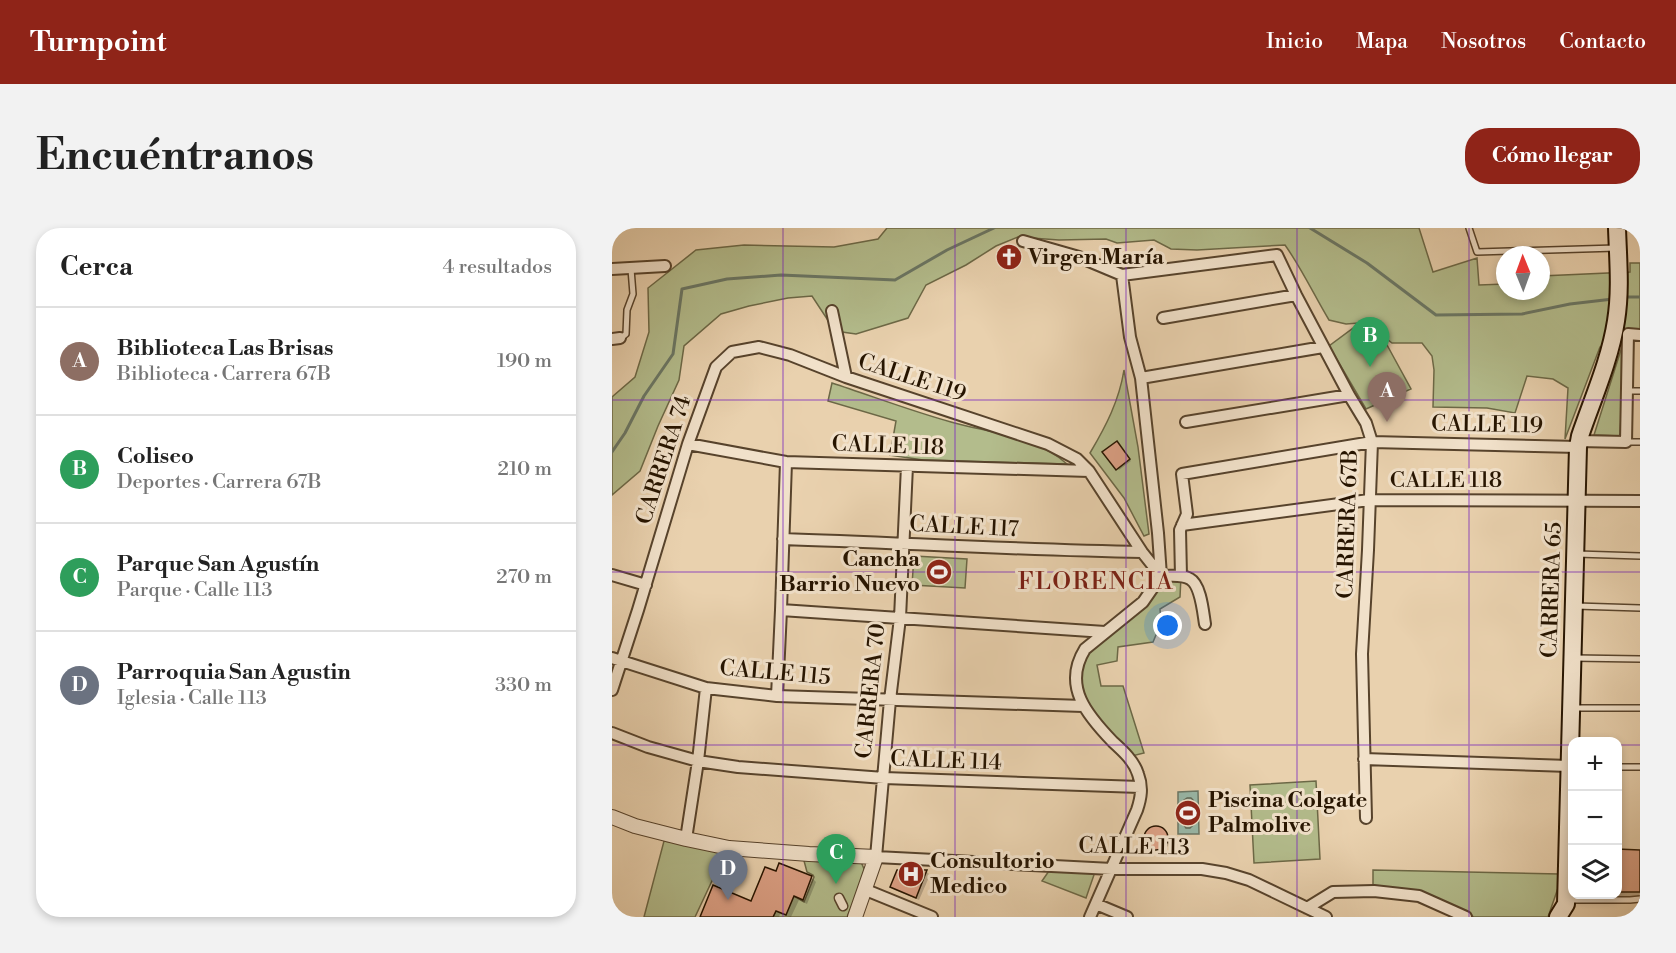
<!DOCTYPE html>
<html lang="es">
<meta charset="utf-8">
<style>
body{margin:0;font-family:"Libre Bodoni",serif;background:#f2f2f2;color:#222}
.controls{position:absolute;right:18px;bottom:18px;display:grid;overflow:hidden;border-radius:12px;box-shadow:0 3px 9px #0003}
.controls button{width:54px;height:54px;display:grid;place-items:center;padding:0;border:0;border-bottom:2px solid #e0e0e0;background:#fff;color:#222;font:30px sans-serif}
.compass{position:absolute;left:884px;top:18px;width:54px;height:54px;border-radius:50%;background:#fff;box-shadow:0 3px 9px #0003;rotate:359deg}
.you{position:absolute;left:556px;top:398px;width:21px;height:21px;margin:-15px;border:4px solid #fff;border-radius:50%;background:#1a73e8;box-shadow:0 0 0 9px #1a73e833}
.badge{display:grid;place-items:center;width:39px;height:39px;border-radius:50%;background:#8f2418;color:#fff;font-size:20px;font-weight:700}
.pin{position:absolute;translate:-50% -50px;filter:drop-shadow(0 2px 3px #0008)}
.pin::after{content:'';position:absolute;top:32px;width:21px;height:18px;background:inherit;clip-path:polygon(0 0,100% 0,50% 100%)}
.list{margin:0;padding:0;list-style:none}
h2{display:flex;justify-content:space-between;align-items:center;height:78px;margin:0;padding:0 24px;font-size:26px}
h2 small{font-size:20px;font-weight:400;color:#767676}
.list li{display:grid;grid-template-columns:39px 1fr auto;gap:18px;align-items:center;box-sizing:border-box;height:108px;padding:0 24px;border-top:2px solid #e0e0e0}
.list b{display:block;font-size:22px;white-space:nowrap}
.list p{margin:0;font-size:20px;white-space:nowrap;color:#767676}
.list em{font-size:20px;font-style:normal;color:#767676}
.icon{flex:none;width:33px;height:33px;fill:none;stroke:currentColor;stroke-width:2;stroke-linecap:round;stroke-linejoin:round}
.map{position:relative;flex:none;width:1028px;height:689px;overflow:hidden;border-radius:24px}
header{display:flex;align-items:center;gap:36px;box-sizing:border-box;height:84px;padding:0 30px;background:#8f2418;color:#fff}
header strong{font-size:28px}
nav{display:flex;gap:33px;margin-inline-start:auto;font-size:21px}
.intro{display:flex;align-items:center;justify-content:space-between;box-sizing:border-box;height:144px;padding:0 36px}
h1{margin:0;font-size:42px}
.button{padding:15px 27px;border-radius:24px;background:#8f2418;color:#fff;font-size:21px;font-weight:700}
main{display:flex;gap:36px;padding:0 36px}
aside{flex:1;background:#fff;border-radius:24px;box-shadow:0 3px 9px #0003}
.map>svg:first-child{display:block}
</style>
<header>
<strong>Turnpoint</strong>
<nav><a>Inicio</a><a>Mapa</a><a>Nosotros</a><a>Contacto</a></nav>
</header>
<div class="intro"><h1>Encuéntranos</h1><a class="button">Cómo llegar</a></div>
<main>
<aside>
<h2>Cerca<small>4 resultados</small></h2>
<ul class="list">
<li><span class="badge" style="background:#8d6e63">A</span><div><b>Biblioteca Las Brisas</b><p>Biblioteca · Carrera 67B</p></div><em>190 m</em></li>
<li><span class="badge" style="background:#2e9e5b">B</span><div><b>Coliseo</b><p>Deportes · Carrera 67B</p></div><em>210 m</em></li>
<li><span class="badge" style="background:#2e9e5b">C</span><div><b>Parque San Agustín</b><p>Parque · Calle 113</p></div><em>270 m</em></li>
<li><span class="badge" style="background:#6b7280">D</span><div><b>Parroquia San Agustin</b><p>Iglesia · Calle 113</p></div><em>330 m</em></li>
</ul>
</aside>
<div class="map">
<svg width="1028" height="689" viewBox="0 0 1028 689">
<rect width="100%" height="100%" fill="#e9d1ae"/>
<filter id="stains"><feTurbulence type="fractalNoise" baseFrequency=".00333" numOctaves="4"/><feColorMatrix values="0 0 0 0 .2 0 0 0 0 .09 0 0 0 0 .02 0 0 0 .5 -.17"/></filter>
<radialGradient id="worn" r=".72"><stop offset=".6" stop-color="#630" stop-opacity="0"/><stop offset="1" stop-color="#630" stop-opacity=".3"/></radialGradient>
<path fill="#b3bc8c" stroke="#6c6846" stroke-width="1.5" d="M 275,0 L 807,0 L 821,44 L 865,30 L 867,57 L 893,56 L 893,63 L 929,63 L 929,48 L 1018,44 L 1018,35 L 1028,35 L 1028,101 L 1015,101 L 988,119 L 953,211 L 956,160 L 941,151 L 915,148 L 903,185 L 875,180 L 821,179 L 822,142 L 820,128 L 810,115 L 780,115 L 760,99 L 747,95 L 734,96 L 717,92 C 702,67 690,41 673,17 L 585,22 L 559,21 L 542,12 L 505,15 L 494,11 L 447,12 L 406,9 L 384,18 L 354,37 L 314,57 L 296,90 L 244,106 L 223,103 L 200,68 L 176,70 L 137,78 L 109,86 L 72,118 L 67,152 L 46,198 L 28,243 L 0,267 L 0,169 L 23,149 L 37,104 L 36,60 L 84,22 L 132,17 L 222,19 L 266,11 Z
M 744,98 L 775,117 L 799,161 L 754,181 L 717,118 Z
M 1013,109 L 1008,208 L 982,207 Z
M 512,142 L 526,219 L 537,306 L 532,308 L 512,270 L 478,225 C 494,198 507,173 512,142 Z
M 220,155 C 260,168 299,183 339,194 C 378,205 424,208 455,236 L 311,232 L 278,227 L 284,193 L 216,173 Z
M 302,328 L 355,331 L 353,360 L 300,357 Z
M 549,348 L 569,348 L 568,369 L 548,381 L 549,395 L 541,414 L 506,419 L 505,433 L 485,437 L 489,458 L 511,458 L 532,525 L 516,529 L 474,475 L 468,453 L 472,431 Z
M 704,553 L 708,631 L 642,635 L 638,557 Z
M 52,613 L 114,623 L 83,689 L 32,689 Z
M 191,629 L 249,634 L 253,643 L 247,662 L 235,689 L 161,689 L 164,683 L 182,668 L 192,674 L 202,649 L 201,647 L 195,644 Z
M 439,640 L 483,644 L 474,670 L 430,653 Z
M 761,642 L 947,646 L 946,660 L 936,689 L 862,689 L 807,665 L 761,661 Z"/>
<path fill="#98b7a7" stroke="#6a7664" stroke-width="1.5" d="M 586,563 L 587,606 L 566,606 L 566,564 Z"/>
<path fill="#0003" d="M 504,215 L 519,233 L 507,242 L 492,224 Z
M 541,599 L 548,600 L 557,608 L 558,611 L 556,618 L 550,623 L 543,623 L 533,612 L 535,603 Z
M 1005,623 L 1028,623 L 1028,669 L 992,668 L 990,666 L 1005,666 Z
M 168,637 L 200,650 L 204,654 L 195,676 L 187,672 L 179,689 L 168,686 L 167,689 L 89,689 L 102,659 L 140,675 L 164,645 Z
M 286,643 L 315,644 L 318,647 L 307,672 L 283,662 L 279,658 Z"/>
<g fill="none" stroke-linecap="round" stroke-linejoin="round">
<path stroke="#5f6654" stroke-width="1.5" d="M 575,570 L 579,570 L 581,572 L 581,597 L 578,600 L 574,600 L 572,597 L 572,572 Z"/>
<path stroke="#6a7664" stroke-width="3" d="M 698,0 L 755,35 L 824,87 L 910,86 L 958,76 L 1001,71
M 1013,69 L 1028,69
M 0,224 L 13,205 L 32,168 L 61,126 L 70,61 L 115,51 L 169,47 L 283,52 L 335,22 L 382,0"/>
</g>
<path fill="#dda186" stroke="#261400" stroke-width="1.5" d="M 505,213 L 518,231 L 504,242 L 490,224 Z
M532 610a12 12 0 1 1 24 0a12 12 0 1 1-24 0Z
M 1005,621 L 1028,622 L 1028,664 L 1005,664 Z
M 167,635 L 200,648 L 191,672 L 182,668 L 174,687 L 164,683 L 161,689 L 88,689 L 101,657 L 139,673 L 153,639 L 164,643 Z
M 285,642 L 315,642 L 304,670 L 278,659 Z"/>
<g fill="none" stroke-linecap="round" stroke-linejoin="round">
<defs>
<path id="service" d="M 857,0 L 865,24 L 1004,20
M 9,110 L 14,106 L 15,82 L 21,66 L 19,41
M 1015,163 L 1028,163
M 1014,214 L 1028,214
M 965,326 L 1028,328
M 964,378 L 1028,380
M 962,430 L 1028,431
M 960,480 L 1028,480
M 1005,539 L 1028,539
M 955,672 L 1018,672 L 1028,671"/>
<path id="pedestrian" d="M 227,670 L 231,678"/>
<path id="minor" d="M 411,13 L 467,29 L 510,47 L 665,27 L 684,67 L 737,167 L 754,195 L 760,214 L 756,322 L 750,426 L 754,590
M 0,41 L 53,38
M 510,47 L 518,109 L 529,150 L 546,305 L 549,348
M 220,83 L 234,149
M 551,90 L 684,67
M 0,111 L 8,110
M 529,150 L 711,119
M 574,194 L 737,167
M 967,213 L 1014,214 L 1016,106 L 1028,107
M 76,216 L 174,234 L 477,243
M 295,238 L 288,390 L 278,472 L 264,629 L 500,641 L 590,641 L 614,645 L 637,652 L 714,689
M 570,297 L 757,272 L 1028,273
M 171,311 C 291,315 410,322 530,324
M 0,347 L 34,357
M 549,348 C 558,348 570,346 578,351 C 589,357 591,384 593,396
M 569,348 L 568,302 L 575,286 L 570,246 L 760,214 L 966,219
M 169,382 L 493,404
M 0,430 L 94,460 L 165,468 L 471,478
M 0,462 L 26,382 L 76,216 L 104,139 L 120,124 L 147,119 L 178,127 L 234,149 L 436,216 L 465,231 L 477,243 L 530,324 L 549,348
M 165,468 L 169,382 L 174,234
M 0,505 L 36,519 L 86,533 L 126,539 L 272,550 L 528,559
M 752,531 L 957,538
M 74,611 L 86,533 L 94,460
M 254,662 L 320,689
M 484,676 L 515,689
M 695,680 L 721,664 L 762,663 L 807,668 L 854,689
M 478,689 L 525,582 C 529,570 531,559 526,546 C 522,533 511,523 501,514 C 475,487 450,458 473,421 L 531,374 L 549,348"/>
<path id="tertiary" d="M 0,589 L 23,598 L 74,611 L 117,620 L 197,626 L 264,629 L 243,689"/>
<path id="secondary" d="M 946,689 L 954,676 L 966,219 L 968,208 C 981,170 998,132 1004,93 C 1009,62 1006,31 1005,0"/>
</defs>
<use href="#service" stroke="#57432c" stroke-width="8"/>
<use href="#pedestrian" stroke="#57432c" stroke-width="11"/>
<use href="#minor" stroke="#57432c" stroke-width="14"/>
<use href="#tertiary" stroke="#57432c" stroke-width="16"/>
<use href="#secondary" stroke="#261400" stroke-width="20"/>
<use href="#service" stroke="#f1e1ca" stroke-width="5"/>
<use href="#pedestrian" stroke="#f1e1ca" stroke-width="8"/>
<use href="#minor" stroke="#f1e1ca" stroke-width="10"/>
<use href="#tertiary" stroke="#f1e1ca" stroke-width="14"/>
<use href="#secondary" stroke="#f1e1ca" stroke-width="16"/>
</g>
<path fill="none" stroke="#7b2cbf" stroke-width="1.5" stroke-opacity="0.55" d="M 171,0 L 171,689M 343,0 L 343,689M 514,0 L 514,689M 685,0 L 685,689M 857,0 L 857,689M 0,172 L 1028,172M 0,344 L 1028,344M 0,517 L 960,517M 1005,517 L 1028,517"/>
<defs>
<symbol id="church-disc" viewBox="-11 -11 22 22"><circle r="9.5" fill="#8f2418" stroke="#f1e1ca"/><path d="M-1.2-6h2.4v3.5h3.3v2.4h-3.3V6h-2.4V-.1h-3.3v-2.4h3.3Z" fill="#fff"/></symbol>
<symbol id="stadium-disc" viewBox="-11 -11 22 22"><circle r="9.5" fill="#8f2418" stroke="#f1e1ca"/><path d="M0-5a6.5 5 0 1 0 0 10a6.5 5 0 1 0 0-10ZM-3.5-1.8h7v3.6h-7Z" fill="#fff"/></symbol>
<symbol id="hospital-disc" viewBox="-11 -11 22 22"><circle r="9.5" fill="#8f2418" stroke="#f1e1ca"/><path d="M-5-5h3v3.5h4V-5h3V5h-3V1.5h-4V5h-3Z" fill="#fff"/></symbol>
</defs>
<g fill-rule="evenodd">
<use href="#church-disc" x="382" y="14" width="30" height="30"/>
<use href="#stadium-disc" x="312" y="329" width="30" height="30"/>
<use href="#stadium-disc" x="561" y="570" width="30" height="30"/>
<use href="#hospital-disc" x="284" y="631" width="30" height="30"/>
</g>
<g text-anchor="middle" dominant-baseline="central" stroke-width="6" stroke-linejoin="round" paint-order="stroke">
<g font-size="22" font-weight="bold" fill="#261400" stroke="#f1e1ca" text-anchor="start">
<text x="416" y="29">Virgen María</text>
<text x="308" y="331" text-anchor="end">Cancha<tspan x="308" dy="25">Barrio Nuevo</tspan></text>
<text x="596" y="572">Piscina Colgate<tspan x="596" dy="25">Palmolive</tspan></text>
<text x="318" y="633">Consultorio<tspan x="318" dy="25">Medico</tspan></text>
</g>
<g font-size="22" fill="#261400" stroke="#f1e1ca">
<text transform="translate(300 150) rotate(18)">CALLE 119</text>
<text transform="translate(875 197) rotate(1)">CALLE 119</text>
<text transform="translate(276 218) rotate(2)">CALLE 118</text>
<text transform="translate(52 232) rotate(-72)">CARRERA 74</text>
<text x="834" y="252">CALLE 118</text>
<text transform="translate(736 296) rotate(-88)">CARRERA 67B</text>
<text transform="translate(352 299) rotate(3)">CALLE 117</text>
<text transform="translate(940 362) rotate(-88)">CARRERA 65</text>
<text transform="translate(163 445) rotate(5)">CALLE 115</text>
<text transform="translate(259 463) rotate(-84)">CARRERA 70</text>
<text transform="translate(334 533) rotate(2)">CALLE 114</text>
<text transform="translate(522 619) rotate(1)">CALLE 113</text>
</g>
<g font-size="24" letter-spacing="1.5" fill="#7a1f14" stroke="#f1e1ca">
<text x="484" y="354">FLORENCIA</text>
</g>
</g>
<rect width="100%" height="100%" filter="url(#stains)"/>
<rect width="100%" height="100%" fill="url(#worn)"/>
</svg>
<div class="controls">
<button>+</button>
<button>−</button>
<button><svg class="icon" aria-label="layers" viewBox="0 0 24 24"><path d="M12 4l9 5-9 5-9-5zM3 14l9 5 9-5"/></svg></button>
</div>
<svg class="compass" viewBox="-18 -18 36 36"><path d="M0-13l5 13h-10z" fill="#e53935"/><path d="M0 13l5-13h-10z" fill="#767676"/></svg>
<div class="you"></div>
<div class="pin badge" style="left:775px;top:194px;background:#8d6e63">A</div>
<div class="pin badge" style="left:758px;top:139px;background:#2e9e5b">B</div>
<div class="pin badge" style="left:224px;top:656px;background:#2e9e5b">C</div>
<div class="pin badge" style="left:116px;top:672px;background:#6b7280">D</div>
</div>
</main>
